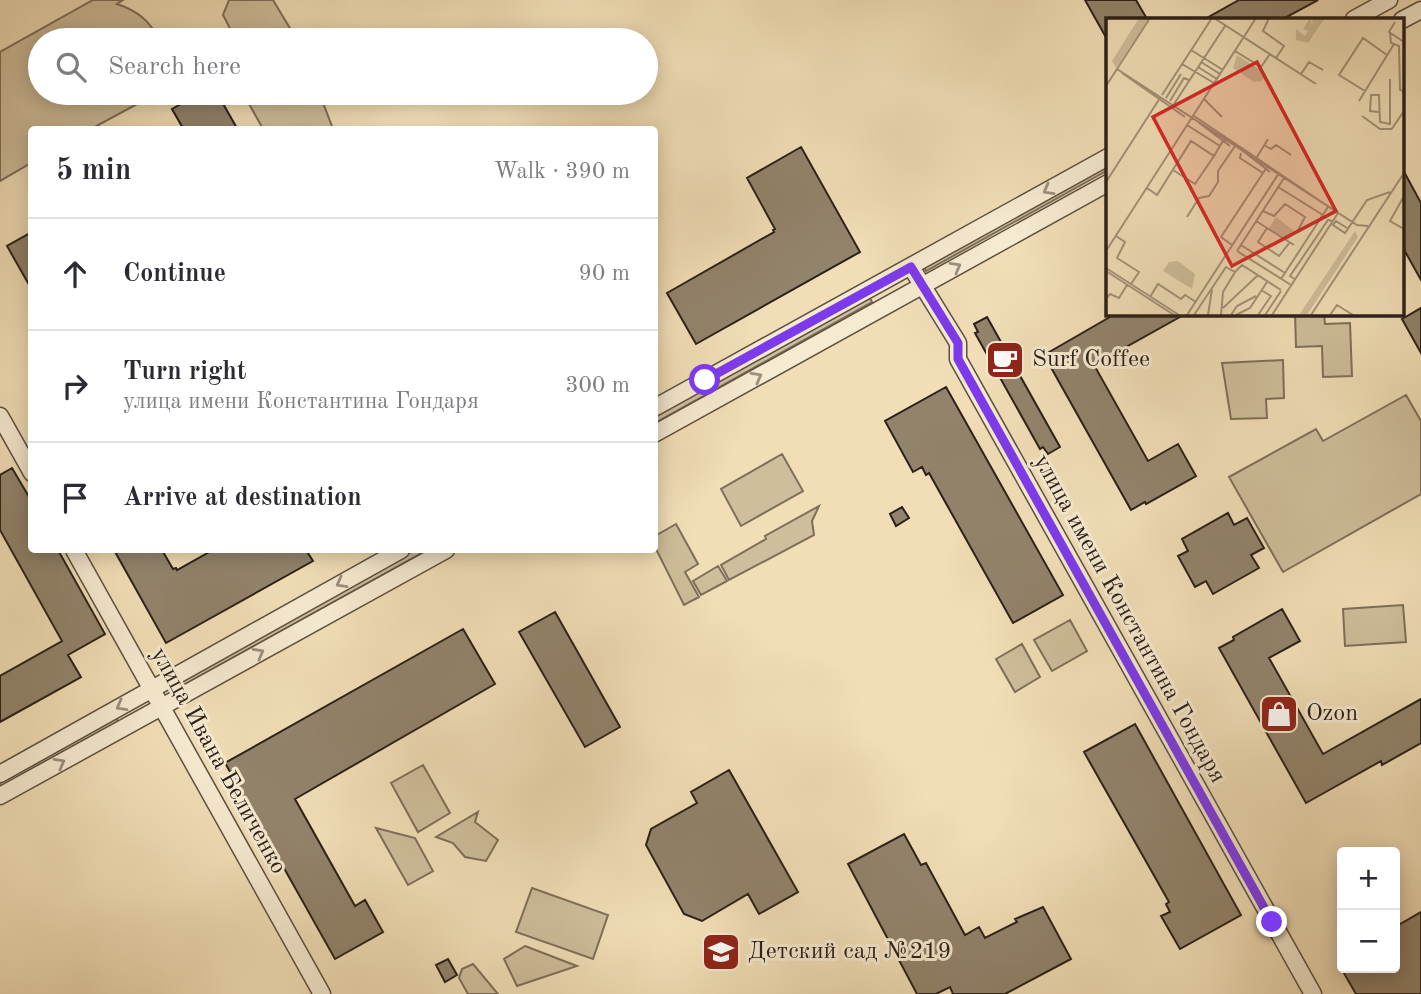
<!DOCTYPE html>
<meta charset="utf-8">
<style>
body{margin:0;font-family:"Old Standard TT",serif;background:#f2f2f3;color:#2b2b33}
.controls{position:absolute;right:21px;bottom:21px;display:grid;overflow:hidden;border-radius:7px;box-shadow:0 4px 18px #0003}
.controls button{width:63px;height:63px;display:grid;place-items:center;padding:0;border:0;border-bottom:2px solid #e1e1e2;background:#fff;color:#2b2b33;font:35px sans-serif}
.stop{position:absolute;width:21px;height:21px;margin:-16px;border:5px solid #7c3aed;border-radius:50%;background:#fff}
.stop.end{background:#7c3aed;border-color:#fff;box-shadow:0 2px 7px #0008}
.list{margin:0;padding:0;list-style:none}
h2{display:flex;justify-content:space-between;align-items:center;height:91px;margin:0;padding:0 28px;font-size:30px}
h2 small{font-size:23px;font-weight:400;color:#7c7c81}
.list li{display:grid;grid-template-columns:46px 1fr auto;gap:21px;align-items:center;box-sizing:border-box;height:112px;padding:0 28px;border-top:2px solid #e1e1e2}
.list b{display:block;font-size:26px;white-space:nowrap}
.list p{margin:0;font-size:23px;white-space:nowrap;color:#7c7c81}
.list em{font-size:23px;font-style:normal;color:#7c7c81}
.icon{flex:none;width:38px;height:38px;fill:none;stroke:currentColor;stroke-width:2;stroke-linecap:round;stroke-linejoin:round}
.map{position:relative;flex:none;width:1421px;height:994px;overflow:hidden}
.search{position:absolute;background:#fff;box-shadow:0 4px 18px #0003;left:28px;top:28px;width:630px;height:77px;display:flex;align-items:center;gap:18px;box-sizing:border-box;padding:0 24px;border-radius:38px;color:#7c7c81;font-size:26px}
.panel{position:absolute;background:#fff;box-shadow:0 4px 18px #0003;left:28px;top:126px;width:630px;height:427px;border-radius:7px}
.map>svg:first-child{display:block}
</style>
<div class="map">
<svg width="1421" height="994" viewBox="0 0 1421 994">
<rect width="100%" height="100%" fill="#f1deb6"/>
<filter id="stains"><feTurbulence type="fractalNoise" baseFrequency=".00286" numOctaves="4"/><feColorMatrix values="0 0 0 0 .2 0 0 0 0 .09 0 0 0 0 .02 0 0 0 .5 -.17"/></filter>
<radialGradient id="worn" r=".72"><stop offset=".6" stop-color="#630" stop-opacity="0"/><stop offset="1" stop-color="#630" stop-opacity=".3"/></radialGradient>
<path fill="#cfbe9b" stroke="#7d6f5a" stroke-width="2" d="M 93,0 L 123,0 L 117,4 C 138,11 150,21 159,40 L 40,40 L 40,93 L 149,93 L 141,102 L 91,129 L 32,130 L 31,163 L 0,181 L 0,52 Z
M 229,0 L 273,0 L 297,40 L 236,40 L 223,15 Z
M 243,93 L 322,93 L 322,100 L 333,129 L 263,129 Z
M 1108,164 L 1108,170 L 926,271 L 924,266 Z
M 869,296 L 872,302 L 655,423 L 655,416 Z
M 1295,313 L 1324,313 L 1325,324 L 1350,323 L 1352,376 L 1323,377 L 1322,346 L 1296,347 Z
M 1283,360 L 1284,398 L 1266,399 L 1267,418 L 1231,419 L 1222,363 Z
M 1406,395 L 1421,421 L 1421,494 L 1283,572 L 1229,477 L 1316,429 L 1323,441 Z
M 782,454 L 803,491 L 741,526 L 721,489 Z
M 819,506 L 812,521 L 814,535 L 729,580 L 721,565 L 766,539 L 765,536 Z
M 676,524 L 698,564 L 685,572 L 699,597 L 684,605 L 655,547 L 655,536 Z
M 415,550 L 427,550 L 184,685 L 181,680 Z
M 718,566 L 727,581 L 701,595 L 693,581 Z
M 1403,605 L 1406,642 L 1345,646 L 1343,609 Z
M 1070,620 L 1087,651 L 1052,671 L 1034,640 Z
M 1022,644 L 1040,677 L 1015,692 L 996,659 Z
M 116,717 L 118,722 L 0,787 L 0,781 Z
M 423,765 L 450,813 L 418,832 L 391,783 Z
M 478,812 L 475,822 L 498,840 L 486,861 L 465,857 L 453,843 L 436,837 Z
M 376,828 L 415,838 L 433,871 L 408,885 Z
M 532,888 L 608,915 L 593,959 L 516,932 Z
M 525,946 L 577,966 L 517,986 L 504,959 Z
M 473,964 L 498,994 L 468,994 L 459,978 L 462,969 Z"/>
<path fill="#92836b" stroke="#2b201a" stroke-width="2" d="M 1085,0 L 1136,0 L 1147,19 L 1108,19 L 1108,41 Z
M 1239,0 L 1318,0 L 1283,19 L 1205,19 Z
M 200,93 L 217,93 L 238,130 L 184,130 L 172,109 Z
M 801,147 L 860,252 L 696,344 L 667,293 L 774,232 L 773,230 L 775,229 L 747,178 Z
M 1402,168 L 1421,203 L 1421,280 L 1402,246 Z
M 32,232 L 32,290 L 7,246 Z
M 1421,308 L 1421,353 L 1402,319 Z
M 1117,313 L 1187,313 L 1094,365 L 1148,461 L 1178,444 L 1196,476 L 1146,504 L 1145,502 L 1131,510 L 1044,355 Z
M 987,317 L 1060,447 L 1048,454 L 1043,447 L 1040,449 L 975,333 L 978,332 L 974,324 Z
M 946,387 L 1063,595 L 1013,623 L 929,473 L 926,475 L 922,467 L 913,472 L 885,421 Z
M 12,468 L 32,502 L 32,550 L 58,550 L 105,634 L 68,655 L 81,677 L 0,722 L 0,676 L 62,641 L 0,530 L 0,475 Z
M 902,507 L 909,518 L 896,526 L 890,514 Z
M 1228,513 L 1234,525 L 1247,518 L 1264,548 L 1251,555 L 1259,568 L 1213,594 L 1206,581 L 1195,587 L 1178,556 L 1188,551 L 1182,539 Z
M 114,550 L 162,550 L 173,569 L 176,568 L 177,570 L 213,550 L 306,550 L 313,561 L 166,643 Z
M 1282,609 L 1300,641 L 1269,658 L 1323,754 L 1421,699 L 1421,743 L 1382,765 L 1381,761 L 1306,803 L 1219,648 L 1234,640 L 1233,637 Z
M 555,612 L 620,727 L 585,747 L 519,632 Z
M 463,629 L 495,684 L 295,799 L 355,906 L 365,900 L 383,932 L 335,959 L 225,763 Z
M 1135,724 L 1241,915 L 1180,949 L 1161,916 L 1170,912 L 1166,904 L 1169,902 L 1084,752 Z
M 729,770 L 798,892 L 759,914 L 748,894 L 702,921 L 684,914 L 646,845 L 651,829 L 697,803 L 691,792 Z
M 904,834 L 921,865 L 926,863 L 965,935 L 979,927 L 985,938 L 1017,922 L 1015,919 L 1043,907 L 1071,959 L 1005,994 L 953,994 L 950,987 L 936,994 L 917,994 L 848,864 Z
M 1421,912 L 1421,994 L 1356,994 L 1341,968 L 1395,968 L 1395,927 Z
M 448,959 L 457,975 L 445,982 L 436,965 Z"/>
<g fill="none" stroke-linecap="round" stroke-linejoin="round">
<defs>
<path id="minor" d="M 1354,19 L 1389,0
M 1402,20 L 1421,10
M 911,267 L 958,343 L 958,359 L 1313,994
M 654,408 L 1108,157
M 0,416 L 32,473
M 654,434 L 1108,183
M 74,550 L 322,994
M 0,774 L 401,550
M 0,796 L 446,550"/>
</defs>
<use href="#minor" stroke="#5c5041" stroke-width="19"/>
<use href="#minor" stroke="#f6ead0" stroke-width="16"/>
</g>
<defs><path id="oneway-chevron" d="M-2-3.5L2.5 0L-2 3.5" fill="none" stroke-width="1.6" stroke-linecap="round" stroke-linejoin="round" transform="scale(1.75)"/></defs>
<g stroke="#9b8f7e">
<use href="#oneway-chevron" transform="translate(1048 190) rotate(151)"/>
<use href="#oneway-chevron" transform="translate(956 267) rotate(-29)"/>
<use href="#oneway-chevron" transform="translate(757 377) rotate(-29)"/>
<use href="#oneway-chevron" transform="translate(341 583) rotate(151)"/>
<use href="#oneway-chevron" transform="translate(259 653) rotate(-29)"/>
<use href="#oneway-chevron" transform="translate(121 706) rotate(151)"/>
<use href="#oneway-chevron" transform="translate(60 763) rotate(-29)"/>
</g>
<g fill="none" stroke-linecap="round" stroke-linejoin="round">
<path stroke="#7c3aed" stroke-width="9" d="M 705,380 L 911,267 L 958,343 L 958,359 L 1272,922"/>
</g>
<defs>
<symbol id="cafe-square" viewBox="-11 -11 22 22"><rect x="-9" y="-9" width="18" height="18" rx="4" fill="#8f2418" stroke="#f6ead0"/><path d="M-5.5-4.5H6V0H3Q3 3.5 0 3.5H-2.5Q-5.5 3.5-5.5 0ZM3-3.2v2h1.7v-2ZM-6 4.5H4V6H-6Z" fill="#fff"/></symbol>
<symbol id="shop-square" viewBox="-11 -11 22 22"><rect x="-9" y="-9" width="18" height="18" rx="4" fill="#8f2418" stroke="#f6ead0"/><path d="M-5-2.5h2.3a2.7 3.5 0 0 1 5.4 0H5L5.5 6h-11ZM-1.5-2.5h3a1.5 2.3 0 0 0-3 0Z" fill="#fff"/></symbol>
<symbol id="school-square" viewBox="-11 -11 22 22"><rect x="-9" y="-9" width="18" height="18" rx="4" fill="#8f2418" stroke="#f6ead0"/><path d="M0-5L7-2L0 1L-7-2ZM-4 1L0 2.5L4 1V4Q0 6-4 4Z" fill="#fff"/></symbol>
</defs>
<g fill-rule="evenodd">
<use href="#cafe-square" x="983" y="338" width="44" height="44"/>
<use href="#shop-square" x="1257" y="692" width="44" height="44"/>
<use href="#school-square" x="699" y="930" width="44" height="44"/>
</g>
<g text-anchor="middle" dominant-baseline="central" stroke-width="6" stroke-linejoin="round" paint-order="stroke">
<g font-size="24" fill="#2b201a" stroke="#f6ead0" text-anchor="start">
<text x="1032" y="360">Surf Coffee</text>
<text x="1306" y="714">Ozon</text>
<text x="748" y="952">Детский сад №219</text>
</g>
<g font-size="24" fill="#2b201a" stroke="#f6ead0">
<text transform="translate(1129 619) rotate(61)">улица имени Константина Гондаря</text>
<text transform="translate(218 761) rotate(61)">улица Ивана Беличенко</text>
</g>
</g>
<g transform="translate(1106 18)">
<rect width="298" height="298" fill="#f1deb6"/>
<path d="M 33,0 L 43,0 L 10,50 L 6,43 ZM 204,0 L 206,7 L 207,0 L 219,0 L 202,25 L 190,22 L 190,11 L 199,18 L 202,13 L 197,11 ZM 131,37 L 160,56 L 156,63 L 148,64 L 127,50 ZM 170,199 L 188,213 L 182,222 L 163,210 ZM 249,213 L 252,219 L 201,297 L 193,297 ZM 72,243 L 89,256 L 86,271 L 57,253 L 63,244 Z" fill="#cfbe9b"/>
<path fill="none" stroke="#a29278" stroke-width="2" d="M 108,0 L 210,66M 163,0 L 157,13 L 178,28 L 170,40M 289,4 L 283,14 L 298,24M 284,15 L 285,25 L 293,28 L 294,72 L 298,73M 85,32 L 117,52M 129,33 L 155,49 L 164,36M 95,44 L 114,56M 76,46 L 108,65M 92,49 L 111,61M 11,51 L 251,207 L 262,208M 16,55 L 79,99M 195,56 L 203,44 L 217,52M 0,68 L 44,0M 259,73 L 233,57 L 257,20 L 281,37M 56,77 L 106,0M 60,80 L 75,56M 98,81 L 116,99M 64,83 L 78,60 L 83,62M 253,83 L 288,26M 68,86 L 119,8M 273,94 L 264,93 L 265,77 L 273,77 L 274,104 L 284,106 L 284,61M 88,98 L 232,195M 256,98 L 274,111 L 286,111M 92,104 L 124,128M 81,107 L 114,128M 285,112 L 298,93M 158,127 L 165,131 L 170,127 L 185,137M 137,133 L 164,154M 135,135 L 134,140 L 157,155M 151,139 L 162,121M 67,152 L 89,166 L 108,138M 0,164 L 54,80M 172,169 L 217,197M 41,170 L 51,177 L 85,123 L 108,138 L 118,121M 298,178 L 284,203 L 298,211M 157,193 L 168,198 L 179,186 L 199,199 L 191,214M 81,199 L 93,180 L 103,178 L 112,164 L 112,153 L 129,128M 150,203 L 188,227M 161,210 L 152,224 L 173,238 L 184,224M 241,210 L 230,203 L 227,207 L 239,215 L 261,182 L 284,174M 10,218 L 19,224 L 11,240 L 33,254 L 25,266M 126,227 L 115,219 L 161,149M 135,227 L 179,255M 0,233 L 150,0M 131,233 L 178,160M 131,233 L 185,267M 0,250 L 73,297M 0,253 L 68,297M 129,254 L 136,247 L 175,272M 175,261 L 222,189M 189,261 L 184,258 L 222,202 L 226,203M 44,279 L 52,266 L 75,281 L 79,277 L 90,284M 0,281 L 4,276 L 13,280 L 21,267M 117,290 L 152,257M 81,297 L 173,155M 88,297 L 120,249 L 129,254 L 117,274 L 115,297M 102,297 L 106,271M 125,297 L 131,288 L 150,278M 130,297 L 144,290 L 161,264M 152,297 L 165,278 L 155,272M 159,297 L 175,273M 166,297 L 232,195M 205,297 L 298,155M 224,297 L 231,287 L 247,297"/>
<path fill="#d62828" fill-opacity="0.15" stroke="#d62828" stroke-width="3.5" d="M 151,44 L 230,193 L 126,248 L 47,99 Z"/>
<rect width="298" height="298" fill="none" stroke="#2b201a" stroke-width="3.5"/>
</g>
<rect width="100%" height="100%" filter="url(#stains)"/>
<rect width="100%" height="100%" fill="url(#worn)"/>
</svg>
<div class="controls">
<button>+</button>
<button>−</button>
</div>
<div class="stop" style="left:705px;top:380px"></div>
<div class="stop end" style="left:1272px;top:922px"></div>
<div class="search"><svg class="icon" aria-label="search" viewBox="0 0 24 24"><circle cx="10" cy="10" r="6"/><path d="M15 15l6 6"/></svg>Search here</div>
<section class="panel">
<h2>5 min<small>Walk · 390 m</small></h2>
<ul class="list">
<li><svg class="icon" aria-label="ahead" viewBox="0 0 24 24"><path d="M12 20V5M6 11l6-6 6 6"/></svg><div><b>Continue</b></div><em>90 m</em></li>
<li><svg class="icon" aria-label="right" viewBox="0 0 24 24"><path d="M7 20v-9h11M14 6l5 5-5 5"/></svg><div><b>Turn right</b><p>улица имени Константина Гондаря</p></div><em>300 m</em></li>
<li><svg class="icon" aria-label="arrive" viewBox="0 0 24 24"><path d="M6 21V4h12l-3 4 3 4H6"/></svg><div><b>Arrive at destination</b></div></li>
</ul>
</section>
</div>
